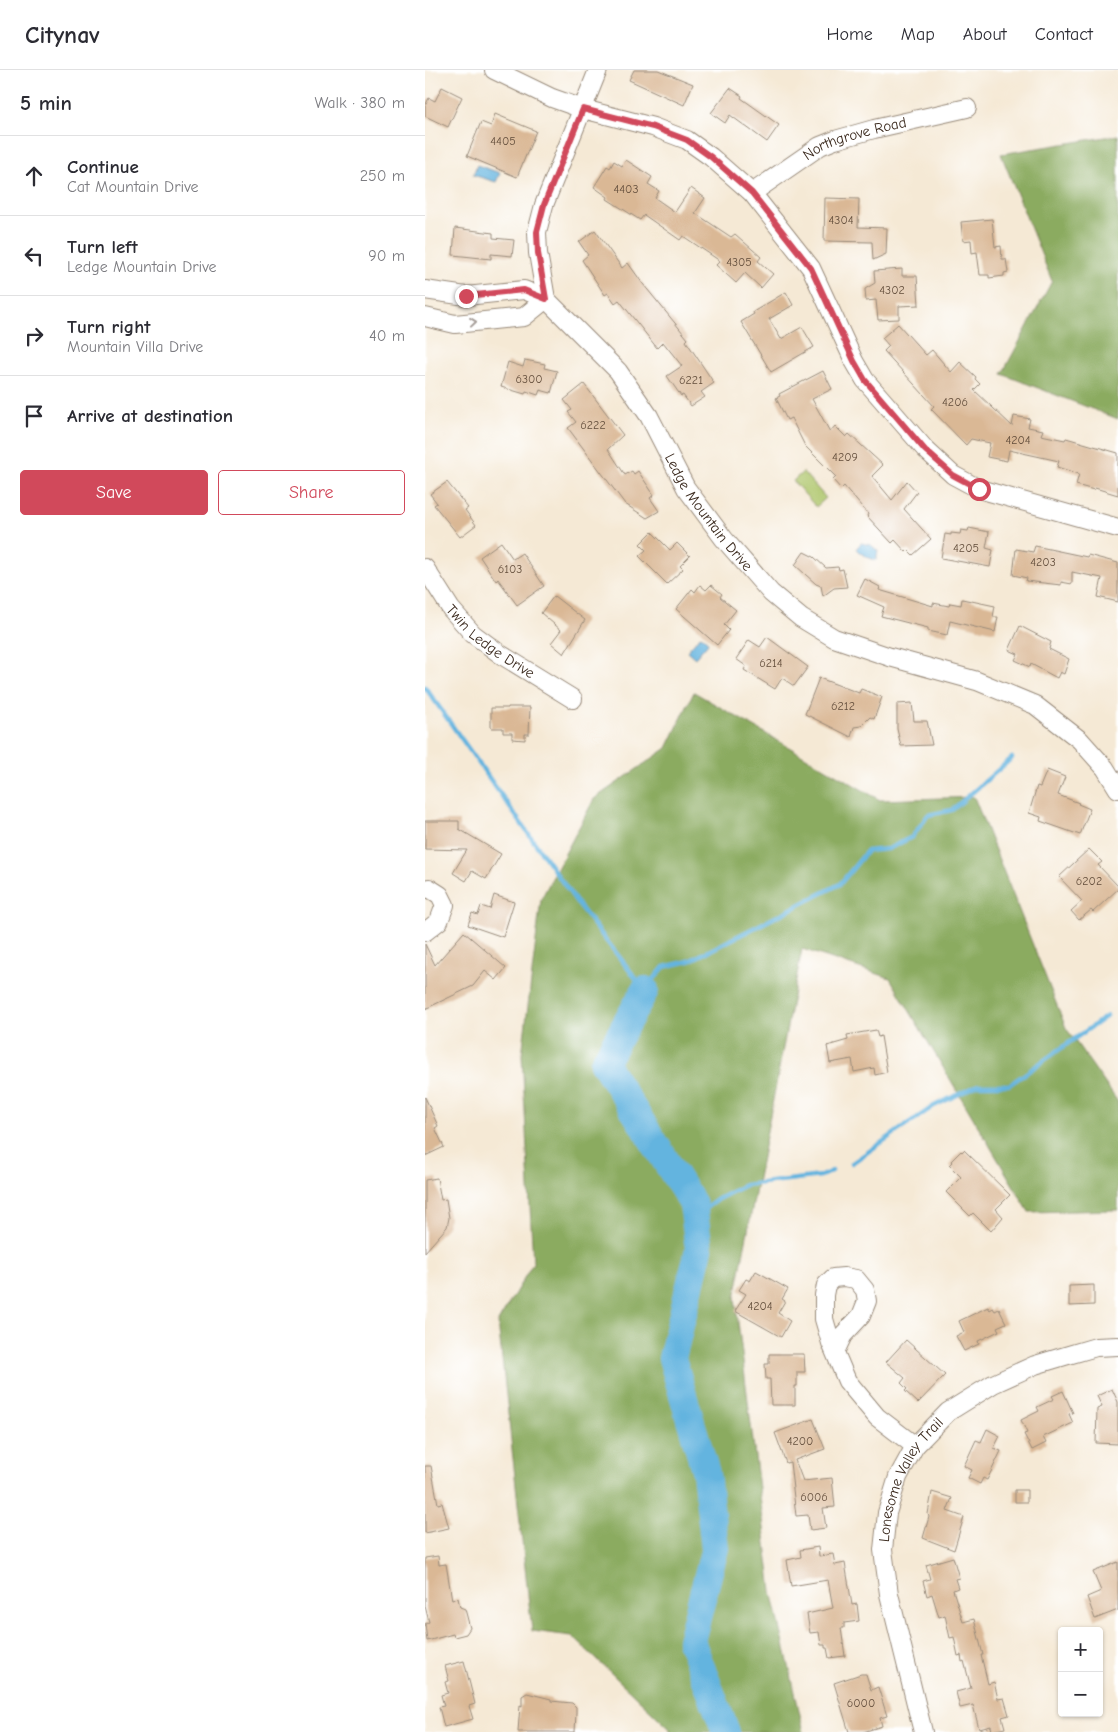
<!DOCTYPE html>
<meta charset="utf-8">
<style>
body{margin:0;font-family:"Comic Neue",sans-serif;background:#f2f2f3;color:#2b2b33}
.controls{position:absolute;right:15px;bottom:15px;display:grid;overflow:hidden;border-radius:5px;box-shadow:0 1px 4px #0004}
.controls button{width:45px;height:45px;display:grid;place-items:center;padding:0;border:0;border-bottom:1px solid #e1e1e2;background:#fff;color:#2b2b33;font:25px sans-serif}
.stop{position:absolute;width:15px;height:15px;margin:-11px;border:4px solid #d1495b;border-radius:50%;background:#fff}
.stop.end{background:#d1495b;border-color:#fff;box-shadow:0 1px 5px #0008}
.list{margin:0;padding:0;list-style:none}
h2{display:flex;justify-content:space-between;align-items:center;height:65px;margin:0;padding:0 20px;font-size:21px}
h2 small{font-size:16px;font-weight:400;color:#7c7c81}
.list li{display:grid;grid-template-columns:32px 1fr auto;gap:15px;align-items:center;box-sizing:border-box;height:80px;padding:0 20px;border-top:1px solid #e1e1e2}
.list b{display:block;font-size:19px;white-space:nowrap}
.list p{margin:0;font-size:16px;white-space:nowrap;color:#7c7c81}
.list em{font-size:16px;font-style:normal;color:#7c7c81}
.actions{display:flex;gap:10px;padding:15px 20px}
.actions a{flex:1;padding:11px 0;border:1px solid #d1495b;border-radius:5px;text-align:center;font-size:18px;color:#d1495b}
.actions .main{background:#d1495b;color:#fff}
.icon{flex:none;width:28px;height:28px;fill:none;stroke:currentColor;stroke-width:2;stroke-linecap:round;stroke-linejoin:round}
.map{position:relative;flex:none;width:693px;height:1662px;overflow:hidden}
header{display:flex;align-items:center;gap:30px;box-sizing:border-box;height:70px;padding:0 25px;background:#fff;border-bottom:1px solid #e1e1e2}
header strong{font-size:24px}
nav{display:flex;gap:28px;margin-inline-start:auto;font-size:18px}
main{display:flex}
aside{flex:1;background:#fff}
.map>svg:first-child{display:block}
</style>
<header>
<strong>Citynav</strong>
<nav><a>Home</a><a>Map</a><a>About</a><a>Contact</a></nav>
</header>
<main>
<aside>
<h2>5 min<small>Walk · 380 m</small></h2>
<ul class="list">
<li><svg class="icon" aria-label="ahead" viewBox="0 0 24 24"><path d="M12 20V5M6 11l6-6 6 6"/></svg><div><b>Continue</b><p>Cat Mountain Drive</p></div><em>250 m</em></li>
<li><svg class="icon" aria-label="left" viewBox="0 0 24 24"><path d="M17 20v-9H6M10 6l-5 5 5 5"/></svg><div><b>Turn left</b><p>Ledge Mountain Drive</p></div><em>90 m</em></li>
<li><svg class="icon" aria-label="right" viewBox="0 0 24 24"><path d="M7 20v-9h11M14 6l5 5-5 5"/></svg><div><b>Turn right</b><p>Mountain Villa Drive</p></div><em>40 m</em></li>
<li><svg class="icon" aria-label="arrive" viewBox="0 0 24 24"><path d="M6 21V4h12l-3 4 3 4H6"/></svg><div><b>Arrive at destination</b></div></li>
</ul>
<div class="actions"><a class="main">Save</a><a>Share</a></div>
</aside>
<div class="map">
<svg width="693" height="1662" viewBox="0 0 693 1662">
<rect width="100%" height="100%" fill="#fff"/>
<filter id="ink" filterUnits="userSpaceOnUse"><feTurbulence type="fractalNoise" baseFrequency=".02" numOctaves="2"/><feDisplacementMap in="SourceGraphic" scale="10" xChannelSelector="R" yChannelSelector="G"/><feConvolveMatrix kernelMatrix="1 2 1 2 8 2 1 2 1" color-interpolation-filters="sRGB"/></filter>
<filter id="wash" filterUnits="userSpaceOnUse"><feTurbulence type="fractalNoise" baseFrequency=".0096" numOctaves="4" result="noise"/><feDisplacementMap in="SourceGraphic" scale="20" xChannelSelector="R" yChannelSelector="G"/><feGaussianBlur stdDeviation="1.12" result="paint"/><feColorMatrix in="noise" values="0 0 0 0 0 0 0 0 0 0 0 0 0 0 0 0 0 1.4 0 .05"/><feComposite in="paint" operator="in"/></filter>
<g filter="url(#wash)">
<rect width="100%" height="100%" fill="#f5e9d5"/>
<path fill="#afc66c" stroke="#757845" d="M 378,402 L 401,428 L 391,437 L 368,411 Z"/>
<path fill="#8bab60" stroke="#636a3f" d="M 693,65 L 693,349 L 577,304 L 627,211 L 576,84 Z
M 269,622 L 455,730 L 549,727 L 641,958 L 693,1032 L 693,1140 L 604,1142 L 465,908 L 377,879 L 310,1228 L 347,1521 L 379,1662 L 245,1662 L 245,1659 L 147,1566 L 107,1561 L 73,1252 L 108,1193 L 97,985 L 116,829 L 169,729 L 242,678 Z"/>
<path fill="#64b4df" stroke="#506f7e" d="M 52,95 L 75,103 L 71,112 L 48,105 Z
M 436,473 L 446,475 L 453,481 L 451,490 C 445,489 436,484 431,479 Z
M 275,566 L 280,568 L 283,573 L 270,588 L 262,581 Z"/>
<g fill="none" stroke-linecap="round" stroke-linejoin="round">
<path stroke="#64b4df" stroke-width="4.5" d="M 0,617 L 155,837 L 220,920 L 239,897 L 264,891 L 415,814 L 442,781 L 463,779 L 487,767 L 503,745 L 527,740 L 587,688
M 427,1093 L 509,1036 L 553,1015 L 584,1015 L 682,946
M 270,1146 L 293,1129 L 320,1115 L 396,1106 L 407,1101"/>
<path stroke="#64b4df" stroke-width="28" d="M 220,920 L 179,993 L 268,1134 L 274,1179 L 247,1288 L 281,1403 L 290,1478 L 266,1571 L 301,1662"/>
</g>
<g id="blocks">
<path fill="#dab895" d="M 209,0 L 233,0 L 268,14 L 259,35 L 204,10 Z
M 17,17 L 37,27 L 23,57 L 0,46 L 0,36 L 4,28 L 10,31 Z
M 305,18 L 317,26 L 316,28 L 354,55 L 342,72 L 305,45 L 300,53 L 286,43 Z
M 70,44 L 111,61 L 92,107 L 42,86 L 56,52 L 66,56 Z
M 201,90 L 227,107 L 223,114 L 234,121 L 230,128 L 250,142 L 266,118 L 280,128 L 270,143 L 306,167 L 310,164 L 336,187 L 333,191 L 348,204 L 336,218 L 320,203 L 311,213 L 291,195 L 295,191 L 258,166 L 255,170 L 219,145 L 215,150 L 182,129 L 183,127 L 169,117 L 182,96 L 185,98 L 189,91 L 197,96 Z
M 400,128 L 434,129 L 433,157 L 462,158 L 461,184 L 448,190 L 447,172 L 399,171 Z
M 567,149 L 570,177 L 576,176 L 577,189 L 581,189 L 583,202 L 579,203 L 579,206 L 564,208 L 564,205 L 555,205 L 552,182 L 547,183 L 546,170 L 538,171 L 536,152 Z
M 30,158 L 68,163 L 68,168 L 89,170 L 87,186 L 66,184 L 66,189 L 28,185 Z
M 170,160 L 197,198 L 203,193 L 218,214 L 263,269 L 261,271 L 289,313 L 276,322 L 280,327 L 266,336 L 258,325 L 256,326 L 242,306 L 257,296 L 238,272 L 232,278 L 194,230 L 190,233 L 183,223 L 180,225 L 157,190 L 163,185 L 154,172 Z
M 477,199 L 477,206 L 492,206 L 494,235 L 474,236 L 474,249 L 453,250 L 451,230 L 441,231 L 440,219 L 450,213 L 449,201 Z
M 361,222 L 368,235 L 344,249 L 356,269 L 377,257 L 389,277 L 346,302 L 316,252 L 329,244 L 328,242 Z
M 473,254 L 501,285 L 507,280 L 526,302 L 535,292 L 551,307 L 550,309 L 555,314 L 549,320 L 587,356 L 589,346 L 605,349 L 603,357 L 618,360 L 616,365 L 640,370 L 641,368 L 693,383 L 693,425 L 670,418 L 669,420 L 651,415 L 654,404 L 632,397 L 634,391 L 584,380 L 582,391 L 562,387 L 565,373 L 546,369 L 541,375 L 506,339 L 509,336 L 459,281 L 464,276 L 457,268 Z
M 100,290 L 120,294 L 119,298 L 132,301 L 126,323 L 115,320 L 113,325 L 101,321 L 100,324 L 76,317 L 83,292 L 98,297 Z
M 398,301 L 407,319 L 387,329 L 405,362 L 410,356 L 421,367 L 424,364 L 458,395 L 447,406 L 467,430 L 482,411 L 492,422 L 479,439 L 506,469 L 488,485 L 483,480 L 481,482 L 470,470 L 467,473 L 442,446 L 443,444 L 419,416 L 416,419 L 408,410 L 411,407 L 380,376 L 366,348 L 362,350 L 351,328 L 355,326 L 354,324 Z
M 159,314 L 198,365 L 183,379 L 200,405 L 207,401 L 209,404 L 213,401 L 229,425 L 225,428 L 234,441 L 222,448 L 200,434 L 143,358 L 151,352 L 143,342 L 147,340 L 139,330 Z
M 22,412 L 43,438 L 40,440 L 51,455 L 35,467 L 9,435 L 12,433 L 5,424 Z
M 544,458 L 564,462 L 561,478 L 568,480 L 565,497 L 516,488 L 520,464 L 526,465 L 526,463 L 535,464 L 536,460 L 543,461 Z
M 227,462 L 245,480 L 252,473 L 265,486 L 255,496 L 258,499 L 242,514 L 214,486 L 221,480 L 215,474 Z
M 76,472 L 88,489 L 97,483 L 119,516 L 92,535 L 73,509 L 71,511 L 55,487 Z
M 610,476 L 662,487 L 663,485 L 693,493 L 693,532 L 673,527 L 677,508 L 647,502 L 647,514 L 636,512 L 636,515 L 601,511 L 602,508 L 588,505 L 591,479 L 608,482 Z
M 379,482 L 389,487 L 401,498 L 413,497 L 414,500 L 418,499 L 422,517 L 409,518 L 398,526 L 396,516 L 391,514 L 370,495 Z
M 440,509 L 455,517 L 454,520 L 508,536 L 508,533 L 524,536 L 525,533 L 536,535 L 537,529 L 570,536 L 568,547 L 573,547 L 570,562 L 525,551 L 522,565 L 503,561 L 503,558 L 456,546 L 459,537 L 432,525 Z
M 275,515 L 281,520 L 286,515 L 297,524 L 295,527 L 311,540 L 299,555 L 304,560 L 292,575 L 251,539 L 267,519 L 270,522 Z
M 129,526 L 160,550 L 139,584 L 126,573 L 136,560 L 116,543 Z
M 595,556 L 626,572 L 624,579 L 644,589 L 639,604 L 635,602 L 632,608 L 606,594 L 605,597 L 590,590 L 593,584 L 584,580 Z
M 342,567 L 383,597 L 369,616 L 357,608 L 350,619 L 319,600 L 321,596 L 311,589 L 324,570 L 335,577 Z
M 394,608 L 434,623 L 436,619 L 457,627 L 449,649 L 445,647 L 436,656 L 429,657 L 426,667 L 380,644 Z
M 487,633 L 489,651 L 502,651 L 507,675 L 476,676 L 472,659 L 472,634 Z
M 83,637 L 105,637 L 104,664 L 100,664 L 100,670 L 87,669 L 87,663 L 78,663 L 78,658 L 66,658 L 66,638 L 83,638 Z
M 622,700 L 640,707 L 633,725 L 654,733 L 653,734 L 665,739 L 655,765 L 615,751 L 616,747 L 604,743 L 612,716 L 615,717 Z
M 0,751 L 34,751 L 34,759 L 76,784 L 61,809 L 47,801 L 41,811 L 28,803 L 42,780 L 0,779 Z
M 664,779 L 677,792 L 673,795 L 693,816 L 693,819 L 668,842 L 666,840 L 654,850 L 646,841 L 657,831 L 634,807 Z
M 69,825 L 89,832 L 78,867 L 43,855 L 47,843 L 53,845 L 56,836 L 65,839 Z
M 39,862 L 81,898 L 71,910 L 60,901 L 48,916 L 0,939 L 0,874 L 10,895 Z
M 451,960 L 453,967 L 456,966 L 462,1002 L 450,1005 L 449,998 L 429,1002 L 427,989 L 405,993 L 402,976 L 423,970 L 422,965 Z
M 0,1027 L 13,1056 L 10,1058 L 19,1077 L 0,1086 Z
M 539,1080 L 585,1125 L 571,1139 L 578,1147 L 566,1161 L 548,1143 L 545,1146 L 521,1122 L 536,1107 L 524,1095 L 527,1092 L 526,1091 L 536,1081 L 537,1082 Z
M 12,1108 L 16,1130 L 21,1129 L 24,1148 L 22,1157 L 0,1182 L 0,1110 Z
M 331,1201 L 363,1219 L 357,1229 L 360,1231 L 353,1243 L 365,1251 L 356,1267 L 310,1241 L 321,1224 L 314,1220 L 321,1209 L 325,1211 Z
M 669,1215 L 669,1235 L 644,1236 L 644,1216 Z
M 563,1237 L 565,1240 L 568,1238 L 570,1241 L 574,1239 L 581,1253 L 572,1257 L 574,1261 L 553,1271 L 554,1274 L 539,1281 L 531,1266 L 539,1262 L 534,1251 Z
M 481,1270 L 520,1305 L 493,1333 L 480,1321 L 482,1319 L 476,1313 L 480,1308 L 461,1292 Z
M 344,1284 L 379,1284 L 380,1302 L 372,1302 L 372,1316 L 370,1316 L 370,1335 L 346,1335 L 345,1309 L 341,1309 L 340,1294 L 344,1294 Z
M 687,1319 L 693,1332 L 693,1374 L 671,1373 L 672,1339 L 677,1337 L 672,1326 Z
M 638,1321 L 648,1343 L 644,1344 L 648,1353 L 618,1367 L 621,1373 L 607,1380 L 599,1364 L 602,1363 L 596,1350 L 614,1341 L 612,1337 L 629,1329 L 627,1326 Z
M 388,1349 L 400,1379 L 370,1390 L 378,1411 L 407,1408 L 410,1437 L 398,1438 L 401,1458 L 385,1460 L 383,1445 L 371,1446 L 365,1392 L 361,1393 L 350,1363 Z
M 562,1359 L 575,1366 L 569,1378 L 576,1381 L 562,1410 L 558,1408 L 555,1414 L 543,1408 L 547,1400 L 539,1396 L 551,1370 L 556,1372 Z
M 0,1396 L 6,1396 L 13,1434 L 17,1433 L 24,1458 L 0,1463 Z
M 590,1420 L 602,1420 L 602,1432 L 590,1432 Z
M 507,1422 L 527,1428 L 522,1441 L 539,1447 L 529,1480 L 498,1468 L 504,1447 L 503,1444 Z
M 393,1477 L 394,1486 L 408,1484 L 410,1495 L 420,1493 L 427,1535 L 432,1534 L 434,1551 L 419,1553 L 419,1558 L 416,1558 L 420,1586 L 404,1588 L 402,1578 L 400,1578 L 400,1575 L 396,1575 L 394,1562 L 385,1563 L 382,1544 L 408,1538 L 403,1510 L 366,1516 L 362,1490 L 376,1487 L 375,1480 Z
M 13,1486 L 14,1495 L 21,1494 L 27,1530 L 33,1528 L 35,1537 L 40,1539 L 45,1558 L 41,1564 L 29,1567 L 28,1564 L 2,1571 L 0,1554 L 4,1552 L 0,1536 L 0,1488 Z
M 528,1487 L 534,1508 L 530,1509 L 533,1518 L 528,1520 L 538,1552 L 549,1549 L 558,1585 L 556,1585 L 563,1614 L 569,1612 L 573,1629 L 579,1628 L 584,1645 L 577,1647 L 580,1658 L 567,1661 L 566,1656 L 554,1659 L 548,1635 L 535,1638 L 531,1622 L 546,1618 L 539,1591 L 537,1592 L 536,1585 L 533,1586 L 529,1567 L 525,1568 L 520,1545 L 514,1547 L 507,1524 L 502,1526 L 498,1511 L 505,1509 L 501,1495 Z
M 693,1492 L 693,1540 L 670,1549 L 662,1527 L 676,1521 L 668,1502 Z
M 39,1591 L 50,1634 L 44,1636 L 48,1649 L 19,1657 L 14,1637 L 19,1636 L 16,1625 L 23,1623 L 20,1612 L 24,1611 L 20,1596 Z
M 436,1604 L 441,1604 L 446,1620 L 453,1617 L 462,1646 L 455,1648 L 457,1656 L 438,1662 L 424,1662 L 409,1613 Z
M 102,1623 L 126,1629 L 126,1631 L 147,1633 L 151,1637 L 151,1642 L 150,1662 L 93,1662 L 95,1635 L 97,1636 L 97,1626 Z"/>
</g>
</g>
<g filter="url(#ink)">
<use href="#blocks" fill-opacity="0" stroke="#988a7a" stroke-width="1"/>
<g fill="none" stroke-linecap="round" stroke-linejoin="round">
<defs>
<g id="street">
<path d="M 69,0 L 127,28 L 158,39 L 228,57 L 262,70 L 286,87 L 327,123 L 386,198 L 429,291 L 440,310 L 500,379 L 528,405 L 554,419 L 693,458"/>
<path id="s1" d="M 173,0 L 119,135 L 112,162 L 113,183 L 121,229 L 193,301 L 224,346 L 261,418 L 299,469 L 346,523 L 376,548 L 409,568 L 465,587 L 552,611 L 610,635 L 655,670 L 680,698 L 693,719"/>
<path id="s2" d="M 327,123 L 395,76 L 410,70 L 449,59 L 542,38"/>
<path d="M 0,220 L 41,226 L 99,220 L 121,229 L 99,247 L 30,254 L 0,247"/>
<path id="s3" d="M 0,498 L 26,539 L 48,564 L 75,584 L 148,629"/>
<path d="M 0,819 L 4,818 L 15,825 L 20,835 L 14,851 L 0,862"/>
<path d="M 410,1282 L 418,1265 L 436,1246 L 442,1231 L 440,1220 L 431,1209 L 419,1207 L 408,1208 L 401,1215 L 399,1225 L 399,1249 L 406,1273 L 422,1311 L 452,1347 L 490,1376"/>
<path id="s4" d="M 498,1662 L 464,1524 L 458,1480 L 462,1443 L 473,1407 L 490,1376 L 523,1342 L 568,1314 L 610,1295 L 640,1286 L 671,1277 L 693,1276"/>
</g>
</defs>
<use href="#street" stroke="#988a7a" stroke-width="20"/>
<use href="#street" stroke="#fff" stroke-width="18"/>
</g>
<defs><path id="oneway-chevron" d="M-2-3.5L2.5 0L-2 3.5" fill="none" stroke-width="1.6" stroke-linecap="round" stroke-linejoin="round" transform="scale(1.25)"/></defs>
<use stroke="#a79f9a" href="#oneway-chevron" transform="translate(48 252) rotate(-6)"/>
</g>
<g fill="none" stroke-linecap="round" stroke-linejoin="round" filter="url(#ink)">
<path stroke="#d1495b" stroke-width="6" d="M 41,226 L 99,220 L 121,229 L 113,183 L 112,162 L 119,135 L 158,39 L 228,57 L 262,70 L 286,87 L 327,123 L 386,198 L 429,291 L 440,310 L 500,380 L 528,405 L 554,419"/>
</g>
<g text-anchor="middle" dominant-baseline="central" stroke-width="4" stroke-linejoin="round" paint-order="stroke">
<g font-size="12" fill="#634e3c">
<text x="78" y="71">4405</text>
<text x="201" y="119">4403</text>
<text x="416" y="150">4304</text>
<text x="314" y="192">4305</text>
<text x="467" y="220">4302</text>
<text x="104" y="309">6300</text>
<text x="266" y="310">6221</text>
<text x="530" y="332">4206</text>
<text x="168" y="355">6222</text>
<text x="593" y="370">4204</text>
<text x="420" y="387">4209</text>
<text x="541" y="478">4205</text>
<text x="618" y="492">4203</text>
<text x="85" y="499">6103</text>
<text x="346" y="593">6214</text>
<text x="418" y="636">6212</text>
<text x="664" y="811">6202</text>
<text x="335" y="1236">4204</text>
<text x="375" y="1371">4200</text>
<text x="389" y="1427">6006</text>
<text x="436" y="1633">6000</text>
</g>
<g font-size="15" fill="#3b2a1e" stroke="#fff">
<text stroke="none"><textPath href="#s2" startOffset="118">Northgrove Road</textPath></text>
<text stroke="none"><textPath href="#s1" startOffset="511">Ledge Mountain Drive</textPath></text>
<text stroke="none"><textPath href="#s3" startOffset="100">Twin Ledge Drive</textPath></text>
<text stroke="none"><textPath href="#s4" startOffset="264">Lonesome Valley Trail</textPath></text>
</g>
</g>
</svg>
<div class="controls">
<button>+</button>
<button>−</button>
</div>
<div class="stop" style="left:554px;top:419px"></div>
<div class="stop end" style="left:41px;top:226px"></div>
</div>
</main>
